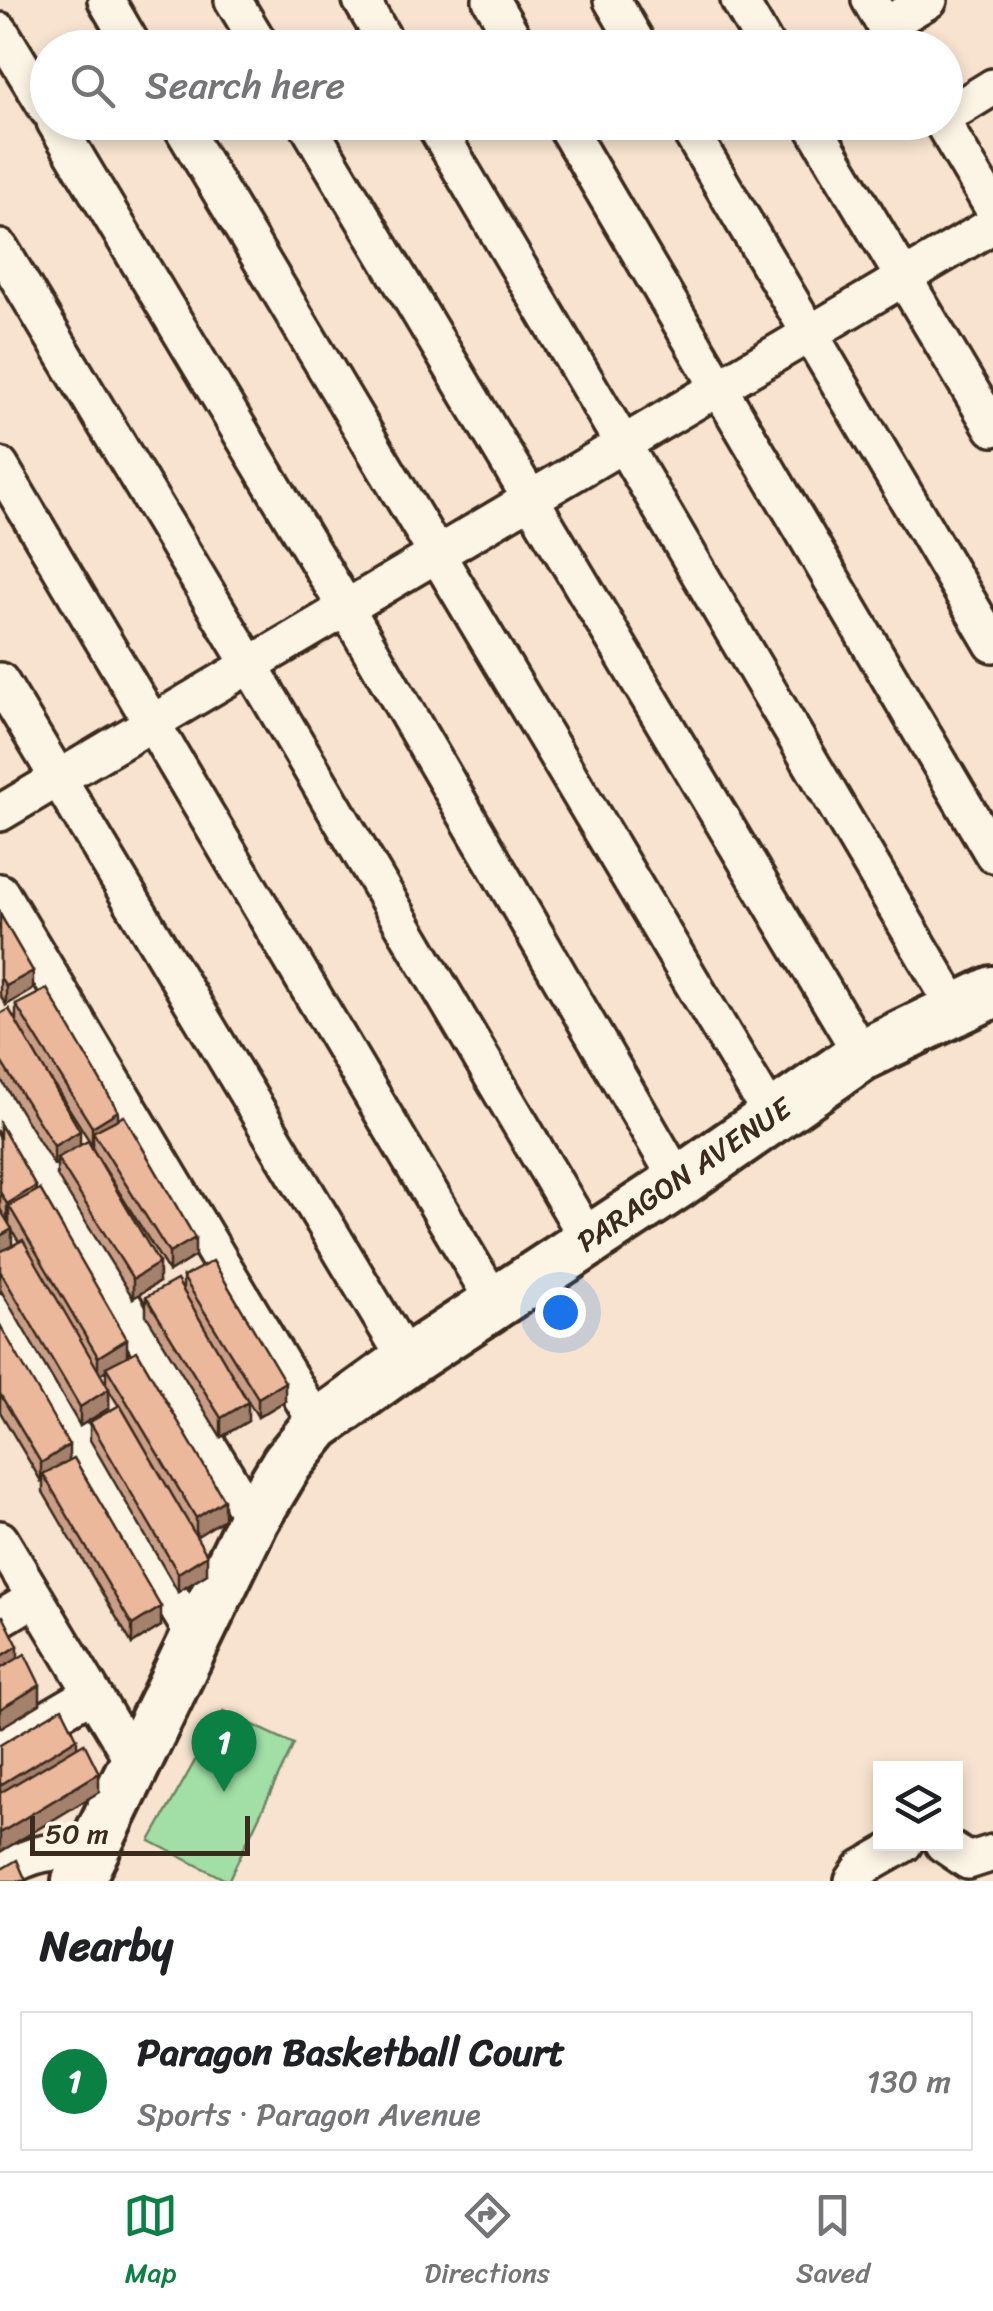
<!DOCTYPE html>
<meta charset="utf-8">
<style>
body{margin:0;font-family:Sriracha,sans-serif;background:#f6f6f6;color:#202124}
.controls{position:absolute;right:30px;bottom:30px;display:grid;overflow:hidden;border-radius:0px;box-shadow:0 5px 15px #0003}
.controls button{width:90px;height:90px;display:grid;place-items:center;padding:0;border:0;border-bottom:2px solid #e0e0e0;background:#fff;color:#202124;font:50px sans-serif}
.scale{position:absolute;left:30px;bottom:25px;width:220px;box-sizing:border-box;padding-left:10px;border:5px solid #3b2a1e;border-top:0;font-size:28px;line-height:35px;white-space:nowrap;color:#3b2a1e;-webkit-text-stroke:8px #fcf5e5;paint-order:stroke}
.you{position:absolute;left:560px;top:1312px;width:35px;height:35px;margin:-25px;border:8px solid #fff;border-radius:50%;background:#1a73e8;box-shadow:0 0 0 15px #1a73e833}
.badge{display:grid;place-items:center;width:65px;height:65px;border-radius:50%;background:#0b8043;color:#fff;font-size:32px;font-weight:700}
.pin{position:absolute;translate:-50% -82px;filter:drop-shadow(0 2px 5px #0008)}
.pin::after{content:'';position:absolute;top:52px;width:35px;height:30px;background:inherit;clip-path:polygon(0 0,100% 0,50% 100%)}
.list{margin:0;padding:0;list-style:none}
h2{display:flex;justify-content:space-between;align-items:center;height:130px;margin:0;padding:0 40px;font-size:42px}
h2 small{font-size:32px;font-weight:400;color:#757577}
.list li{display:grid;grid-template-columns:65px 1fr auto;gap:30px;align-items:center;box-sizing:border-box;height:140px;margin:0 20px 20px;padding:0 20px;border:2px solid #e0e0e0;border-radius:0px}
.list b{display:block;font-size:38px;white-space:nowrap}
.list p{margin:0;font-size:32px;white-space:nowrap;color:#757577}
.list em{font-size:32px;font-style:normal;color:#757577}
.icon{flex:none;width:55px;height:55px;fill:none;stroke:currentColor;stroke-width:2;stroke-linecap:round;stroke-linejoin:round}
.map{position:relative;flex:none;width:993px;height:1881px;overflow:hidden}
.search{position:absolute;background:#fff;box-shadow:0 5px 15px #0003;left:30px;right:30px;top:30px;height:110px;display:flex;align-items:center;gap:25px;box-sizing:border-box;padding:0 35px;border-radius:55px;color:#757577;font-size:38px}
.sheet{height:290px;background:#fff}
nav{display:flex;justify-content:space-around;align-items:center;box-sizing:border-box;height:140px;border-top:2px solid #e0e0e0;background:#fff;font-size:28px;color:#757577}
nav a{display:grid;justify-items:center;gap:5px}
nav .on{color:#0b8043}
.map>svg:first-child{display:block}
</style>
<div class="map">
<svg width="993" height="1881" viewBox="0 0 993 1881">
<rect width="100%" height="100%" fill="#f7e3cf"/>
<filter id="ink" filterUnits="userSpaceOnUse"><feTurbulence type="fractalNoise" baseFrequency=".01" numOctaves="2"/><feDisplacementMap in="SourceGraphic" scale="20" xChannelSelector="R" yChannelSelector="G"/><feConvolveMatrix kernelMatrix="1 2 1 2 8 2 1 2 1" color-interpolation-filters="sRGB"/></filter>
<g filter="url(#ink)">
<path fill="#a1dfa7" stroke="#6e8462" stroke-width="2.5" d="M 223,1711 L 294,1744 L 228,1881 L 150,1841 Z"/>
<g fill="none" stroke-linecap="round" stroke-linejoin="round">
<defs>
<path id="street" d="M 106,0 L 134,48
M 233,0 L 262,48
M 361,0 L 389,48
M 491,0 L 519,48
M 612,0 L 640,48
M 739,0 L 767,48
M 870,0 L 898,48
M 885,26 L 929,0
M 0,31 L 48,110
M 946,116 L 993,87
M 55,122 L 346,608 L 679,1182
M 179,122 L 773,1118
M 306,122 L 862,1055
M 433,122 L 956,1009
M 563,122 L 993,854
M 685,122 L 993,644
M 811,122 L 993,428
M 942,122 L 993,208
M 0,248 L 250,665 L 588,1239
M 0,466 L 495,1303
M 0,681 L 407,1361
M 0,813 L 993,225
M 0,892 L 318,1425
M 0,1100 L 253,1520
M 0,1312 L 196,1639
M 0,1539 L 135,1764
M 0,1619 L 35,1598
M 0,1747 L 92,1693
M 943,1844 L 968,1861 L 993,1853
M 0,1872 C 35,1851 52,1850 92,1853
M 853,1881 L 862,1868 L 904,1844"/>
<path id="secondary" d="M 78,1881 L 253,1520 L 287,1463 L 318,1425 L 407,1361 L 679,1182 L 862,1055 L 993,992"/>
</defs>
<use href="#street" stroke="#3b2a1e" stroke-width="42"/>
<use href="#secondary" stroke="#3b2a1e" stroke-width="58"/>
<use href="#street" stroke="#fcf5e5" stroke-width="35"/>
<use href="#secondary" stroke="#fcf5e5" stroke-width="50"/>
</g>
<path fill="#ca9e86" stroke="#3b2a1e" stroke-width="2.5" fill-rule="evenodd" d="M 0,914 L 33,989 L 6,1005 L 0,995 Z
M 16,1005 L 118,1119 L 195,1256 L 169,1272 L 93,1150 L 93,1144 L 92,1145 L 51,1080 L 80,1145 L 159,1282 L 133,1298 L 57,1176 L 57,1163 L 54,1165 L 0,1078 L 0,1014 L 16,1020 Z
M 0,1124 L 127,1357 L 224,1519 L 196,1536 L 207,1574 L 178,1592 L 90,1440 L 90,1422 L 119,1406 L 109,1390 L 109,1408 L 80,1426 L 0,1289 ZM 9,1221 L 9,1225 L 19,1242 L 12,1246 L 8,1222 ZM 106,1370 L 106,1385 L 100,1374 Z
M 183,1277 L 285,1401 L 258,1417 L 222,1359 L 248,1421 L 221,1437 L 146,1315 L 146,1297 L 183,1291 Z
M 0,1325 L 69,1460 L 161,1626 L 132,1644 L 43,1492 L 43,1480 L 41,1481 L 0,1412 Z"/>
<path fill="#a4816d" stroke="#3b2a1e" stroke-width="2.5" d="M 33,971 L 33,989 L 6,1005 L 6,986 Z
M 118,1111 L 118,1130 L 93,1132 L 93,1144 L 92,1145 L 92,1127 Z
M 80,1131 L 80,1149 L 57,1158 L 57,1163 L 54,1165 L 54,1146 Z
M 36,1186 L 36,1205 L 9,1206 L 9,1221 L 7,1222 L 7,1204 Z
M 12,1229 L 12,1248 L 0,1255 L 0,1236 Z
M 195,1238 L 195,1256 L 169,1272 L 169,1253 Z
M 159,1263 L 159,1282 L 133,1298 L 133,1279 Z
M 127,1339 L 127,1358 L 106,1367 L 106,1370 L 98,1376 L 98,1357 Z
M 285,1382 L 285,1401 L 258,1417 L 258,1398 Z
M 109,1389 L 109,1408 L 80,1426 L 80,1407 Z
M 248,1402 L 248,1421 L 221,1437 L 221,1418 Z
M 69,1445 L 69,1464 L 43,1474 L 43,1480 L 41,1481 L 41,1463 Z
M 224,1500 L 224,1519 L 196,1537 L 196,1518 Z
M 207,1555 L 207,1574 L 178,1592 L 178,1573 Z
M 161,1607 L 161,1626 L 132,1644 L 132,1625 Z
M 18,1646 L 18,1665 L 0,1676 L 0,1657 Z
M 40,1685 L 40,1704 L 0,1728 L 0,1709 Z
M 77,1738 L 77,1757 L 0,1804 L 0,1785 Z
M 99,1773 L 99,1792 L 0,1852 L 0,1833 Z"/>
<path fill="#ebb89c" stroke="#3b2a1e" stroke-width="2.5" d="M 0,914 L 33,971 L 6,986 L 0,977 Z
M 47,989 L 118,1111 L 92,1127 L 16,1005 Z
M 9,1009 L 80,1131 L 54,1146 L 0,1060 L 0,1014 Z
M 124,1116 L 195,1238 L 169,1253 L 93,1132 Z
M 0,1124 L 36,1186 L 7,1204 L 0,1192 Z
M 88,1141 L 159,1263 L 133,1279 L 57,1158 Z
M 40,1189 L 127,1339 L 98,1357 L 9,1206 Z
M 0,1209 L 12,1229 L 0,1236 Z
M 23,1240 L 109,1389 L 80,1407 L 0,1271 L 0,1252 Z
M 213,1261 L 285,1382 L 258,1398 L 183,1277 Z
M 177,1280 L 248,1402 L 221,1418 L 146,1297 Z
M 0,1325 L 69,1445 L 41,1463 L 0,1394 Z
M 137,1351 L 224,1500 L 196,1518 L 106,1367 Z
M 120,1405 L 207,1555 L 178,1573 L 90,1422 Z
M 74,1458 L 161,1607 L 132,1625 L 43,1474 Z
M 3,1616 L 18,1646 L 0,1657 L 0,1617 Z
M 25,1654 L 40,1685 L 0,1709 L 0,1669 Z
M 62,1708 L 77,1738 L 0,1785 L 0,1745 Z
M 84,1743 L 99,1773 L 0,1833 L 0,1793 Z
M 17,1860 L 26,1881 L 0,1881 L 0,1870 Z"/>
</g>
<g text-anchor="middle" dominant-baseline="central" stroke-width="9" stroke-linejoin="round" paint-order="stroke">
<g font-size="30" fill="#3b2a1e" stroke="#fcf5e5">
<text transform="translate(684 1175) rotate(-34)">PARAGON AVENUE</text>
</g>
</g>
</svg>
<div class="controls">
<button><svg class="icon" aria-label="layers" viewBox="0 0 24 24"><path d="M12 4l9 5-9 5-9-5zM3 14l9 5 9-5"/></svg></button>
</div>
<div class="scale">50 m</div>
<div class="you"></div>
<div class="pin badge" style="left:224px;top:1792px">1</div>
<div class="search"><svg class="icon" aria-label="search" viewBox="0 0 24 24"><circle cx="10" cy="10" r="6"/><path d="M15 15l6 6"/></svg>Search here</div>
</div>
<section class="sheet">
<h2>Nearby<small></small></h2>
<ul class="list">
<li><span class="badge">1</span><div><b>Paragon Basketball Court</b><p>Sports · Paragon Avenue</p></div><em>130 m</em></li>
</ul>
</section>
<nav>
<a class="on"><svg class="icon" aria-label="map" viewBox="0 0 24 24"><path d="M3 6l6-2 6 2 6-2v14l-6 2-6-2-6 2zM9 4v14M15 6v14"/></svg>Map</a>
<a><svg class="icon" aria-label="directions" viewBox="0 0 24 24"><path d="M12 3l9 9-9 9-9-9zM9 14v-3h6M13 9l2 2-2 2"/></svg>Directions</a>
<a><svg class="icon" aria-label="saved" viewBox="0 0 24 24"><path d="M7 4h10v16l-5-4-5 4z"/></svg>Saved</a>
</nav>
